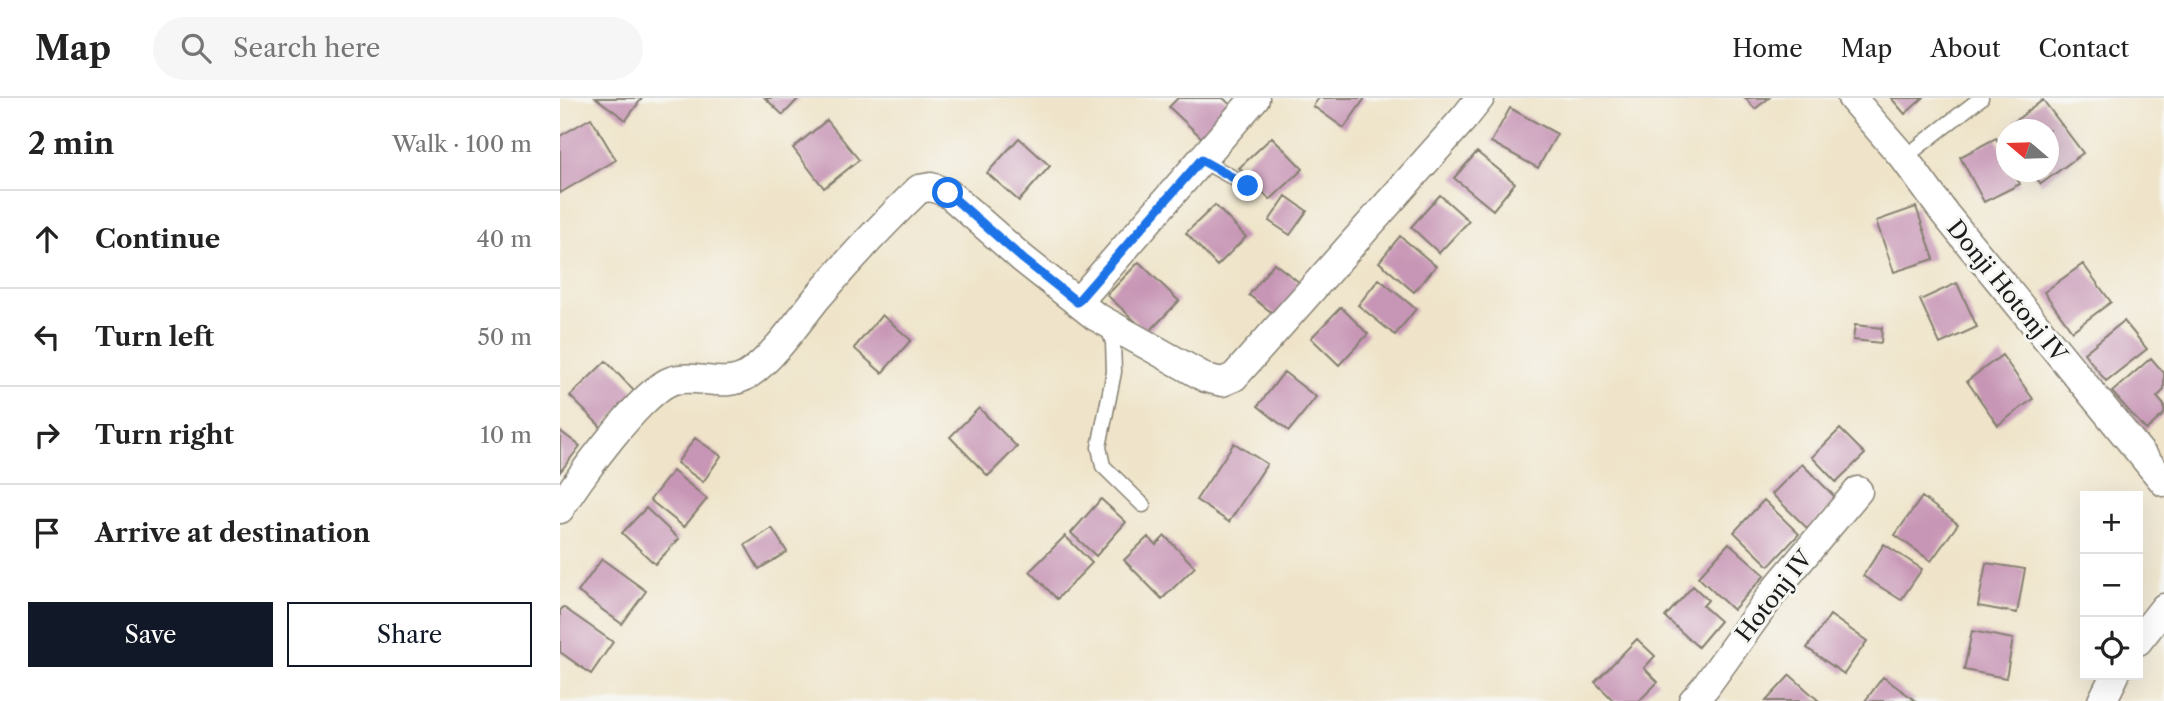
<!DOCTYPE html>
<meta charset="utf-8">
<style>
body{margin:0;font-family:"Libre Caslon Text",serif;background:#f6f6f6;color:#222}
.controls{position:absolute;right:21px;bottom:21px;display:grid;overflow:hidden;border-radius:0px;box-shadow:0 7px 28px #0002}
.controls button{width:63px;height:63px;display:grid;place-items:center;padding:0;border:0;border-bottom:2px solid #e0e0e0;background:#fff;color:#222;font:35px sans-serif}
.compass{position:absolute;left:1436px;top:21px;width:63px;height:63px;border-radius:50%;background:#fff;box-shadow:0 7px 28px #0002;rotate:289deg}
.stop{position:absolute;width:21px;height:21px;margin:-16px;border:5px solid #1a73e8;border-radius:50%;background:#fff}
.stop.end{background:#1a73e8;border-color:#fff;box-shadow:0 2px 7px #0008}
.list{margin:0;padding:0;list-style:none}
h2{display:flex;justify-content:space-between;align-items:center;height:91px;margin:0;padding:0 28px;font-size:30px}
h2 small{font-size:23px;font-weight:400;color:#767676}
.list li{display:grid;grid-template-columns:46px 1fr auto;gap:21px;align-items:center;box-sizing:border-box;height:98px;padding:0 28px;border-top:2px solid #e0e0e0}
.list b{display:block;font-size:26px;white-space:nowrap}
.list em{font-size:23px;font-style:normal;color:#767676}
.actions{display:flex;gap:14px;padding:21px 28px}
.actions a{flex:1;padding:16px 0;border:2px solid #111827;border-radius:0px;text-align:center;font-size:24px;color:#111827}
.actions .main{background:#111827;color:#fff}
.icon{flex:none;width:38px;height:38px;fill:none;stroke:currentColor;stroke-width:2;stroke-linecap:round;stroke-linejoin:round}
.map{position:relative;flex:none;width:1604px;height:603px;overflow:hidden}
header{display:flex;align-items:center;gap:42px;box-sizing:border-box;height:98px;padding:0 35px;background:#fff;border-bottom:2px solid #e0e0e0}
header strong{font-size:33px}
nav{display:flex;gap:38px;margin-inline-start:auto;font-size:24px}
.search{width:490px;height:63px;background:#f6f6f6;display:flex;align-items:center;gap:18px;box-sizing:border-box;padding:0 24px;border-radius:38px;color:#767676;font-size:26px}
main{display:flex}
aside{flex:1;background:#fff}
.map>svg:first-child{display:block}
</style>
<header>
<strong>Map</strong>
<div class="search"><svg class="icon" aria-label="search" viewBox="0 0 24 24"><circle cx="10" cy="10" r="6"/><path d="M15 15l6 6"/></svg>Search here</div>
<nav><a>Home</a><a>Map</a><a>About</a><a>Contact</a></nav>
</header>
<main>
<aside>
<h2>2 min<small>Walk · 100 m</small></h2>
<ul class="list">
<li><svg class="icon" aria-label="ahead" viewBox="0 0 24 24"><path d="M12 20V5M6 11l6-6 6 6"/></svg><div><b>Continue</b></div><em>40 m</em></li>
<li><svg class="icon" aria-label="left" viewBox="0 0 24 24"><path d="M17 20v-9H6M10 6l-5 5 5 5"/></svg><div><b>Turn left</b></div><em>50 m</em></li>
<li><svg class="icon" aria-label="right" viewBox="0 0 24 24"><path d="M7 20v-9h11M14 6l5 5-5 5"/></svg><div><b>Turn right</b></div><em>10 m</em></li>
<li><svg class="icon" aria-label="arrive" viewBox="0 0 24 24"><path d="M6 21V4h12l-3 4 3 4H6"/></svg><div><b>Arrive at destination</b></div></li>
</ul>
<div class="actions"><a class="main">Save</a><a>Share</a></div>
</aside>
<div class="map">
<svg width="1604" height="603" viewBox="0 0 1604 603">
<rect width="100%" height="100%" fill="#f6f6f2"/>
<filter id="ink" filterUnits="userSpaceOnUse"><feTurbulence type="fractalNoise" baseFrequency=".0143" numOctaves="2"/><feDisplacementMap in="SourceGraphic" scale="14" xChannelSelector="R" yChannelSelector="G"/><feConvolveMatrix kernelMatrix="1 2 1 2 8 2 1 2 1" color-interpolation-filters="sRGB"/></filter>
<filter id="wash" filterUnits="userSpaceOnUse"><feTurbulence type="fractalNoise" baseFrequency=".00686" numOctaves="4" result="noise"/><feDisplacementMap in="SourceGraphic" scale="28" xChannelSelector="R" yChannelSelector="G"/><feGaussianBlur stdDeviation="1.57" result="paint"/><feColorMatrix in="noise" values="0 0 0 0 0 0 0 0 0 0 0 0 0 0 0 0 0 1.4 0 .05"/><feComposite in="paint" operator="in"/></filter>
<g filter="url(#wash)">
<rect width="100%" height="100%" fill="#efe4c9"/>
<g id="blocks">
<path fill="#c795b5" d="M 36,0 L 82,0 L 66,22 Z
M 205,0 L 239,0 L 223,17 Z
M 618,0 L 663,0 L 674,10 L 644,42 L 609,9 Z
M 759,0 L 805,0 L 784,30 L 753,8 Z
M 1185,0 L 1209,0 L 1195,11 Z
M 1331,0 L 1363,0 L 1345,16 Z
M 1483,2 L 1523,55 L 1481,86 L 1471,74 L 1489,74 L 1489,32 L 1461,32 L 1455,23 Z
M 950,10 L 997,36 L 978,70 L 931,44 Z
M 31,20 L 56,62 L 0,95 L 0,38 Z
M 267,22 L 299,62 L 264,90 L 233,50 Z
M 712,39 L 743,71 L 710,102 L 679,70 Z
M 459,40 L 490,68 L 459,103 L 427,75 Z
M 1436,40 L 1447,60 L 1447,74 L 1453,74 L 1460,86 L 1424,104 L 1400,59 Z
M 917,54 L 955,85 L 933,112 L 894,80 Z
M 880,97 L 909,123 L 879,155 L 851,129 Z
M 726,98 L 747,113 L 730,137 L 709,123 Z
M 655,107 L 686,139 L 657,168 L 626,135 Z
M 1356,109 L 1374,161 L 1334,174 L 1316,123 Z
M 840,138 L 876,168 L 854,194 L 819,164 Z
M 579,164 L 619,203 L 588,235 L 547,197 Z
M 714,165 L 744,188 L 719,220 L 689,197 Z
M 1523,166 L 1551,204 L 1512,233 L 1484,194 Z
M 819,181 L 856,211 L 835,237 L 798,207 Z
M 1397,185 L 1417,229 L 1380,246 L 1360,202 Z
M 781,209 L 808,236 L 779,267 L 751,240 Z
M 322,217 L 351,242 L 322,275 L 294,250 Z
M 1564,223 L 1587,251 L 1546,283 L 1524,255 Z
M 1295,227 L 1322,230 L 1321,245 L 1293,242 Z
M 1442,257 L 1473,301 L 1438,327 L 1407,283 Z
M 1591,260 L 1604,275 L 1604,292 L 1597,299 L 1604,307 L 1604,316 L 1586,332 L 1552,294 Z
M 46,263 L 76,295 L 42,330 L 10,298 Z
M 724,274 L 756,299 L 729,333 L 698,308 Z
M 419,310 L 457,349 L 428,378 L 390,339 Z
M 1280,331 L 1305,356 L 1276,384 L 1252,359 Z
M 0,333 L 20,348 L 0,374 Z
M 135,340 L 161,358 L 143,384 L 117,365 Z
M 674,345 L 707,366 L 669,424 L 636,402 Z
M 1242,366 L 1278,402 L 1249,432 L 1212,396 Z
M 113,373 L 147,401 L 124,429 L 90,402 Z
M 1362,399 L 1398,426 L 1371,463 L 1335,437 Z
M 541,401 L 566,424 L 536,458 L 511,435 Z
M 1204,402 L 1239,436 L 1209,468 L 1174,434 Z
M 86,410 L 119,441 L 95,466 L 62,435 Z
M 212,430 L 227,454 L 199,471 L 185,447 Z
M 505,438 L 532,465 L 497,501 L 470,473 Z
M 605,438 L 635,469 L 602,501 L 564,462 L 588,439 L 596,447 Z
M 1169,445 L 1205,477 L 1173,512 L 1138,479 Z
M 1324,446 L 1362,471 L 1341,502 L 1303,478 Z
M 42,461 L 86,493 L 62,526 L 18,494 Z
M 1426,465 L 1465,471 L 1457,515 L 1418,508 Z
M 1133,488 L 1148,502 L 1143,508 L 1160,523 L 1138,549 L 1105,519 Z
M 3,509 L 53,544 L 31,576 L 0,554 L 0,513 Z
M 1270,517 L 1307,543 L 1284,576 L 1247,550 Z
M 1412,533 L 1453,541 L 1446,580 L 1404,572 Z
M 1077,541 L 1095,558 L 1084,570 L 1098,584 L 1079,603 L 1054,603 L 1035,584 Z
M 1230,577 L 1259,603 L 1206,603 Z
M 1323,579 L 1356,603 L 1305,603 Z"/>
</g>
</g>
<g filter="url(#ink)">
<use href="#blocks" fill-opacity="0" stroke="#868072" stroke-width="2"/>
<g fill="none" stroke-linecap="round" stroke-linejoin="round">
<defs>
<path id="lane" d="M 1344,60 L 1421,0
M 641,62 L 688,88
M 546,225 L 553,244 L 554,274 L 539,349 L 543,368 L 583,407"/>
<path id="street" d="M 1292,0 L 1344,60 L 1385,116 L 1604,384
M 518,204 L 695,0
M 0,411 C 16,383 82,293 111,283 C 136,274 164,293 189,276 C 211,262 240,221 257,200 C 289,162 323,126 359,91 L 371,89 L 388,95 L 463,161 L 535,218 L 646,280 L 662,284 L 674,279 L 905,19 L 920,0
M 1578,543 L 1604,510
M 1133,603 L 1146,588 L 1215,492 L 1298,393
M 1542,603 L 1555,577"/>
</defs>
<use href="#lane" stroke="#868072" stroke-width="17"/>
<use href="#street" stroke="#868072" stroke-width="31"/>
<use href="#lane" stroke="#fff" stroke-width="14"/>
<use href="#street" stroke="#fff" stroke-width="28"/>
</g>
</g>
<g fill="none" stroke-linecap="round" stroke-linejoin="round" filter="url(#ink)">
<path stroke="#1a73e8" stroke-width="9" d="M 388,95 L 463,161 L 517,204 L 641,62 L 688,88"/>
</g>
<g text-anchor="middle" dominant-baseline="central" stroke-width="6" stroke-linejoin="round" paint-order="stroke">
<g font-size="23" fill="#1c1c1c" stroke="#f6f6f2">
<text transform="translate(1447 193) rotate(51)">Donji Hotonj IV</text>
<text transform="translate(1214 498) rotate(-52)">Hotonj IV</text>
</g>
</g>
</svg>
<div class="controls">
<button>+</button>
<button>−</button>
<button><svg class="icon" aria-label="locate" viewBox="0 0 24 24"><circle cx="12" cy="12" r="6"/><path d="M12 2v4M12 18v4M2 12h4M18 12h4"/></svg></button>
</div>
<svg class="compass" viewBox="-18 -18 36 36"><path d="M0-13l5 13h-10z" fill="#e53935"/><path d="M0 13l5-13h-10z" fill="#767676"/></svg>
<div class="stop" style="left:388px;top:95px"></div>
<div class="stop end" style="left:688px;top:88px"></div>
</div>
</main>
